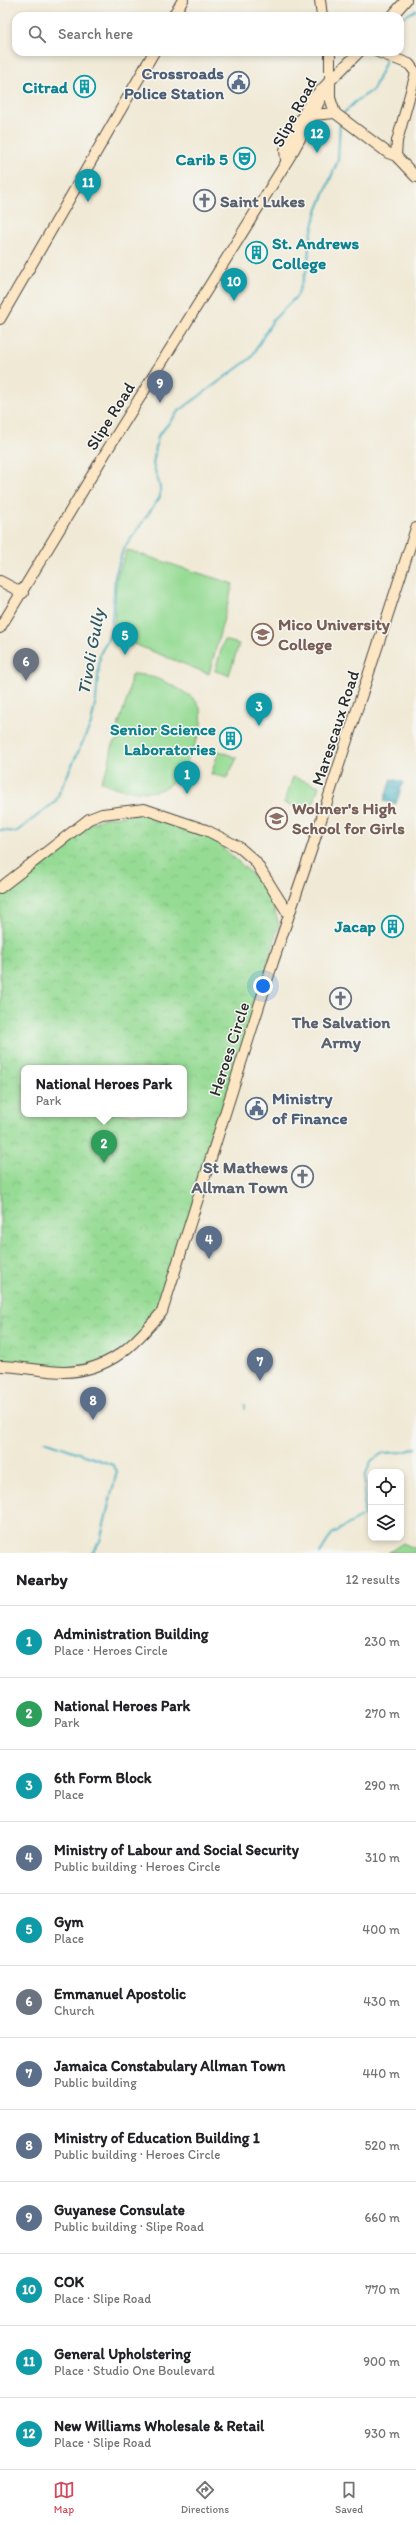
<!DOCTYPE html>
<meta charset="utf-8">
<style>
body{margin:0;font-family:Itim,sans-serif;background:#f6f6f6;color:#202124}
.controls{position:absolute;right:12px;bottom:12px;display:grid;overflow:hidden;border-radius:8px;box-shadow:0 2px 6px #0003}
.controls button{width:36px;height:36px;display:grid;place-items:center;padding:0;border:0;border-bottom:1px solid #e0e0e0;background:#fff;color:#202124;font:20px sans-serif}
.you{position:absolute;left:263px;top:986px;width:14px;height:14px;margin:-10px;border:3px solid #fff;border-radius:50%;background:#1a73e8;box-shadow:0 0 0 6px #1a73e833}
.badge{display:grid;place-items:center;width:26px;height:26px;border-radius:50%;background:#d1495b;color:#fff;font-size:13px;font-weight:700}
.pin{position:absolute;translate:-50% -33px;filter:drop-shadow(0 1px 2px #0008)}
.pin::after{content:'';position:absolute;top:21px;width:14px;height:12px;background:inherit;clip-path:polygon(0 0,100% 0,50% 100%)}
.popup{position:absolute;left:21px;top:1065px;width:166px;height:52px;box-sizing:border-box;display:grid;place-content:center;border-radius:8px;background:#fff;filter:drop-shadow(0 1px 3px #0005);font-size:13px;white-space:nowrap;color:#757577}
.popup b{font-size:15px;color:#202124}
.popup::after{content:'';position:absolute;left:50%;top:100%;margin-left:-8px;border:8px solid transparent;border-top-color:#fff}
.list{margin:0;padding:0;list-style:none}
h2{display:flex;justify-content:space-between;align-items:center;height:52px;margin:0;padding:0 16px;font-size:17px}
h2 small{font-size:13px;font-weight:400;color:#757577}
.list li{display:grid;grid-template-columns:26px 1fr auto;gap:12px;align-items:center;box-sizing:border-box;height:72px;padding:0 16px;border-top:1px solid #e0e0e0}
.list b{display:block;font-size:15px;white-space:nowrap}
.list p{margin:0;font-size:13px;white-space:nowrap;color:#757577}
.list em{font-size:13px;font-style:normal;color:#757577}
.icon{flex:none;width:22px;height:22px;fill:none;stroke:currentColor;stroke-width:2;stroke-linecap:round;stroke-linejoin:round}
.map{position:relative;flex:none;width:416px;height:1553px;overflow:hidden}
.search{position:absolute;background:#fff;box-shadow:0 2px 6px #0003;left:12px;right:12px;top:12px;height:44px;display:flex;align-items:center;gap:10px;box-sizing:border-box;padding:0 14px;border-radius:12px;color:#757577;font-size:15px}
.sheet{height:916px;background:#fff}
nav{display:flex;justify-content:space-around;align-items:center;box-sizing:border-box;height:56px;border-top:1px solid #e0e0e0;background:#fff;font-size:11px;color:#757577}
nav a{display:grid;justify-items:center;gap:2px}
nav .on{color:#d1495b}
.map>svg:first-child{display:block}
</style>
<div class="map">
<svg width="416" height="1553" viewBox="0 0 416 1553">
<defs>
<pattern id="park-crowns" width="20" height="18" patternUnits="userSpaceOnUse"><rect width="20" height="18" fill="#96db94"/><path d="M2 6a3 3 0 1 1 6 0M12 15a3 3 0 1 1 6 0" fill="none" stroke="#81bc80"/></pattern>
<pattern id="water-ripples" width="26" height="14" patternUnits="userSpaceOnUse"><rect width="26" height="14" fill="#42afc0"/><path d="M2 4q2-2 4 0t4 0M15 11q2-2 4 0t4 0" fill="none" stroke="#378f9c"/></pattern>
</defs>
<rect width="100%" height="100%" fill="#f6f6f2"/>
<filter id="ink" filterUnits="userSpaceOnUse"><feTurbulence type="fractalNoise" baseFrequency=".025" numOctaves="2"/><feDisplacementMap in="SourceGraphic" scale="8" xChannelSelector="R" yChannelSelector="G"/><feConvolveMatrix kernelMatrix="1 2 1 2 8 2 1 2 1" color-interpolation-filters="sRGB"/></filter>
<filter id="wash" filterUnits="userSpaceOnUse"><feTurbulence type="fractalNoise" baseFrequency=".012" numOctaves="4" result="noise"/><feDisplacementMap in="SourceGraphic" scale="16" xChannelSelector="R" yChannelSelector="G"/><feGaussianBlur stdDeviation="0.9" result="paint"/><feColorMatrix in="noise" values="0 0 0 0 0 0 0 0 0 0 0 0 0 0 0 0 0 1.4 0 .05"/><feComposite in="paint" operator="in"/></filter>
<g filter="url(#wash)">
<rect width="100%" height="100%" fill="#f0e9d5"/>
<path fill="#96db94" stroke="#608360" d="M 127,550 L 233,584 L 209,674 L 114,636 L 116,579 Z
M 224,640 L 239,644 L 229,675 L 215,671 Z
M 134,674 C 150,675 163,680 177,688 C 183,692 190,695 195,700 C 209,715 197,741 189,757 C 184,769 175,783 162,789 C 149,795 113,790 101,781 L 108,767 L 113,743 L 119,739 L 120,733 L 116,732 L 128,696 L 131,675 Z
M 219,751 L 237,758 L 227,778 L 211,774 Z
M 293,777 L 319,786 L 311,811 L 284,803 Z
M 403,1543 L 416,1549 L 416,1553 L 388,1553 Z"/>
<path fill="url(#park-crowns)" stroke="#608360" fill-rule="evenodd" d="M 146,813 L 208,834 L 252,874 L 270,897 L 279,924 L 249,1036 L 168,1291 L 141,1344 L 85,1367 L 70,1370 L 0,1364 L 0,895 L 15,886 L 92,823 L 104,818 ZM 24,1068 L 184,1068 L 184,1114 L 24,1114 Z"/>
<path fill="url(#water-ripples)" stroke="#366d76" d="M 391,779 L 403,782 L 396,804 L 384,801 Z"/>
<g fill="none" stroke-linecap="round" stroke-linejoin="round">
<path stroke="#42afc0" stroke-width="2" d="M 400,19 L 416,10
M 342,115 L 355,102 L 373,90 L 385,63 L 385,57
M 0,830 L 16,832 L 55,802 L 91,724 L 96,700 L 100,654 L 111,633 L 115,576 L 123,550 L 160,497 L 160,487 L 153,464 L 158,436 L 179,411 L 251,358 L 273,320 L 297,296 L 308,266 L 309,244 L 316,214 L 338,160 L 340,121
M 245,1409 L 245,1405
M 45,1441 L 113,1465 L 117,1471 L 100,1541 L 92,1553
M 320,1553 L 332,1534 L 364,1515 L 365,1476 L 371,1461 L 383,1453 L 404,1452 L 416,1448"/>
</g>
</g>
<g filter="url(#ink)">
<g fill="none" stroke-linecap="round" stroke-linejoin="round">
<defs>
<path id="secondary" d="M 320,0 L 322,16
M 173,16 L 183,0
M 392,16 L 406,0
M 330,52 L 330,98 L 335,113 L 388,153 L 396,156
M 378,52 L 409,64 L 416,73
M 416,73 L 397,141 L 396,156 L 416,177
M 313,115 L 335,113
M 286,160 L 285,150 L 311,100 L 359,52
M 0,319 L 154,52
M 0,581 L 23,593
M 0,628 L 106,452 L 292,153 L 313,115 L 330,78
M 0,888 L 89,819 L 102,814 L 144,809 L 206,830 L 239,847 L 255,861 L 289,915
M 0,1366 C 21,1366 43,1372 64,1372 C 110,1371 134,1345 162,1312 L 273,962 L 311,851 L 416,528"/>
</defs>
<use href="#secondary" stroke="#494844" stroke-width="12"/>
<use href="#secondary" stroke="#fce6c4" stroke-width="10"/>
</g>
</g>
<defs>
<symbol id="civic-ring" viewBox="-11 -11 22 22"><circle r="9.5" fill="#f6f6f2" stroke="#5c6f8a" stroke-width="1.5"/><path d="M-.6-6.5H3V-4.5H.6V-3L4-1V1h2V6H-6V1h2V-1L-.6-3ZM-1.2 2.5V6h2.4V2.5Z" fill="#5c6f8a"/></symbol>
<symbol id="building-ring" viewBox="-11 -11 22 22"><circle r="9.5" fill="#f6f6f2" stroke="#0f9aa8" stroke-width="1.5"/><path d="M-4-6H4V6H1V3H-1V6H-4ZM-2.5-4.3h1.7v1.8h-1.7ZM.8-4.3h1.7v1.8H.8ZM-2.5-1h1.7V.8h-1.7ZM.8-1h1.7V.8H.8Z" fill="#0f9aa8"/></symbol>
<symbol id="theatre-ring" viewBox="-11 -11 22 22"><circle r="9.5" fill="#f6f6f2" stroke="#0f9aa8" stroke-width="1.5"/><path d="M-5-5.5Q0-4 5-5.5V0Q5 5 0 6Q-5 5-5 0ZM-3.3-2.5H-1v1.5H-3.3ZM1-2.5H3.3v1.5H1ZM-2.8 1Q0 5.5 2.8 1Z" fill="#0f9aa8"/></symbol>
<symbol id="church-ring" viewBox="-11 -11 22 22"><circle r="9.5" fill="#f6f6f2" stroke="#6b7280" stroke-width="1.5"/><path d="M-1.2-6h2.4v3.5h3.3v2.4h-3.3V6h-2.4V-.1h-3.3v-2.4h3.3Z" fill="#6b7280"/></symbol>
<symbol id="university-ring" viewBox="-11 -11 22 22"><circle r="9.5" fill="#f6f6f2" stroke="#8d6e63" stroke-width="1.5"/><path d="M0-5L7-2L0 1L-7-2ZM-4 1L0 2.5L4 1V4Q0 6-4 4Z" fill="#8d6e63"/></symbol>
<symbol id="school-ring" viewBox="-11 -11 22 22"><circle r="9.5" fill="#f6f6f2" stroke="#8d6e63" stroke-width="1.5"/><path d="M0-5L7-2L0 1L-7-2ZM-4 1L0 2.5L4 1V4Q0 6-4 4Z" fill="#8d6e63"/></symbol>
</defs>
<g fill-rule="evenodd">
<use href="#civic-ring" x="226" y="70" width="25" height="25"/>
<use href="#building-ring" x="72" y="74" width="25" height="25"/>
<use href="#theatre-ring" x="232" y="146" width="25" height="25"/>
<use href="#church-ring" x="192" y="188" width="25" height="25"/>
<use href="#building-ring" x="244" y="240" width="25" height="25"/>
<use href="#university-ring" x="250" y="622" width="25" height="25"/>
<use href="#building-ring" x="218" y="726" width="25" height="25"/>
<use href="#school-ring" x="264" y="806" width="25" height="25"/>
<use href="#building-ring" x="380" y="914" width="25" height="25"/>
<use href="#church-ring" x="328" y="986" width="25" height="25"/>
<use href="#civic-ring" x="244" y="1096" width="25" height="25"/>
<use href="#church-ring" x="290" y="1164" width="25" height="25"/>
</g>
<g text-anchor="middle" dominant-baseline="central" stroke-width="3" stroke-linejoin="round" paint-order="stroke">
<g font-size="17" font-weight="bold" fill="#4e5e75" stroke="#f6f6f2" text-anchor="end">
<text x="224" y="73">Crossroads<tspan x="224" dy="20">Police Station</tspan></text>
<text x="272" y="1098" text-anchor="start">Ministry<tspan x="272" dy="20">of Finance</tspan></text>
</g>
<g font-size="17" font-weight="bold" fill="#0d838f" stroke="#f6f6f2" text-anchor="end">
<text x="68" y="87">Citrad</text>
<text x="228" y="159">Carib 5</text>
<text x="272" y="243" text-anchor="start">St. Andrews<tspan x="272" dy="20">College</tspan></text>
<text x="216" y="729">Senior Science<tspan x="216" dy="20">Laboratories</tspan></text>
<text x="376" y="926">Jacap</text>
</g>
<g font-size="17" fill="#2b2b2b" stroke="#f6f6f2">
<text transform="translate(294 112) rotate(-62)">Slipe Road</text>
<text transform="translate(110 416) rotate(-58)">Slipe Road</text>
<text transform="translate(335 728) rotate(-72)">Marescaux Road</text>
<text transform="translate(229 1049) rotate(-72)">Heroes Circle</text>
</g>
<g font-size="17" font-weight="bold" fill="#5b616d" stroke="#f6f6f2" text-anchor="start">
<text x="220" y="201">Saint Lukes</text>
<text x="341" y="1022" text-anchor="middle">The Salvation<tspan x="341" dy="20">Army</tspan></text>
<text x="288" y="1167" text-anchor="end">St Mathews<tspan x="288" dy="20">Allman Town</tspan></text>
</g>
<g font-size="17" font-weight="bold" fill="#785e54" stroke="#f6f6f2" text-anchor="start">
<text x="278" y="624">Mico University<tspan x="278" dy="20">College</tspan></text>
<text x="292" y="808">Wolmer's High<tspan x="292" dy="20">School for Girls</tspan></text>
</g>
<g font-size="18" font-style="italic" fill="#33595f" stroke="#f6f6f2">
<text transform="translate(91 652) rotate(-80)">Tivoli Gully</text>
</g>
</g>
</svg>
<div class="controls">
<button><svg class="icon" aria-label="locate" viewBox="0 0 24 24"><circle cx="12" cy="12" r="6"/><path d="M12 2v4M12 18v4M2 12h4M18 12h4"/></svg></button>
<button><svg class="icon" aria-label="layers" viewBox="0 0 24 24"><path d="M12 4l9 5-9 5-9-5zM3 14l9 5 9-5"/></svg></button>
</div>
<div class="you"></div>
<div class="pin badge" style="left:187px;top:794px;background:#0f9aa8">1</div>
<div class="pin badge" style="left:104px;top:1163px;background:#2e9e5b">2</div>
<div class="popup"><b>National Heroes Park</b>Park</div>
<div class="pin badge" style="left:259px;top:726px;background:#0f9aa8">3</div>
<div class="pin badge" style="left:209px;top:1259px;background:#5c6f8a">4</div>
<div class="pin badge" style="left:125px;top:655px;background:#0f9aa8">5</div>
<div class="pin badge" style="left:26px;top:681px;background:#6b7280">6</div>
<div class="pin badge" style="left:260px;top:1381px;background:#5c6f8a">7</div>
<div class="pin badge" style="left:93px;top:1420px;background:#5c6f8a">8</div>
<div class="pin badge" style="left:160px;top:403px;background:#5c6f8a">9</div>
<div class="pin badge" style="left:234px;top:301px;background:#0f9aa8">10</div>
<div class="pin badge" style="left:88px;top:202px;background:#0f9aa8">11</div>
<div class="pin badge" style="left:317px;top:153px;background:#0f9aa8">12</div>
<div class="search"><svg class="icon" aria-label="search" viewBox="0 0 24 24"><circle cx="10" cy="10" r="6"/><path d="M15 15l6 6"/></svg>Search here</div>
</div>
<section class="sheet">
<h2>Nearby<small>12 results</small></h2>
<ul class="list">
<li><span class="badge" style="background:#0f9aa8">1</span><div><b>Administration Building</b><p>Place · Heroes Circle</p></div><em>230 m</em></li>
<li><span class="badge" style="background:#2e9e5b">2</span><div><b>National Heroes Park</b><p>Park</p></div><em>270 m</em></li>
<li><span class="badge" style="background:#0f9aa8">3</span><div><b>6th Form Block</b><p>Place</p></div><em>290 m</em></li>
<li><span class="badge" style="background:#5c6f8a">4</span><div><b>Ministry of Labour and Social Security</b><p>Public building · Heroes Circle</p></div><em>310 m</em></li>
<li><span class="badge" style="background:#0f9aa8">5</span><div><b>Gym</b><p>Place</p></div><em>400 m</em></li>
<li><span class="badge" style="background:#6b7280">6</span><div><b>Emmanuel Apostolic</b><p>Church</p></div><em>430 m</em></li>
<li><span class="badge" style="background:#5c6f8a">7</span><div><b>Jamaica Constabulary Allman Town</b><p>Public building</p></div><em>440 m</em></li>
<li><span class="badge" style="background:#5c6f8a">8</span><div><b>Ministry of Education Building 1</b><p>Public building · Heroes Circle</p></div><em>520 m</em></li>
<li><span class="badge" style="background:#5c6f8a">9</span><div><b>Guyanese Consulate</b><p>Public building · Slipe Road</p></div><em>660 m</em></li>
<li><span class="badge" style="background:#0f9aa8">10</span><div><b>COK</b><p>Place · Slipe Road</p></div><em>770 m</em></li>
<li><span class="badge" style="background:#0f9aa8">11</span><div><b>General Upholstering</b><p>Place · Studio One Boulevard</p></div><em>900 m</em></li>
<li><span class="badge" style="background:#0f9aa8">12</span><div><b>New Williams Wholesale &amp; Retail</b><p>Place · Slipe Road</p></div><em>930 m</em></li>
</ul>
</section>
<nav>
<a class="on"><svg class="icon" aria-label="map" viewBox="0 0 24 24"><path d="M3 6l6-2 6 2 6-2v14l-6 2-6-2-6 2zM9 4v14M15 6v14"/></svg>Map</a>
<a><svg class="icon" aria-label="directions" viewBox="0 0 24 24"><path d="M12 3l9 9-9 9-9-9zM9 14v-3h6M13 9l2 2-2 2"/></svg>Directions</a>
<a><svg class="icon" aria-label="saved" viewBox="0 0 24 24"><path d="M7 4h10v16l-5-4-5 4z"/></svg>Saved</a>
</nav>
